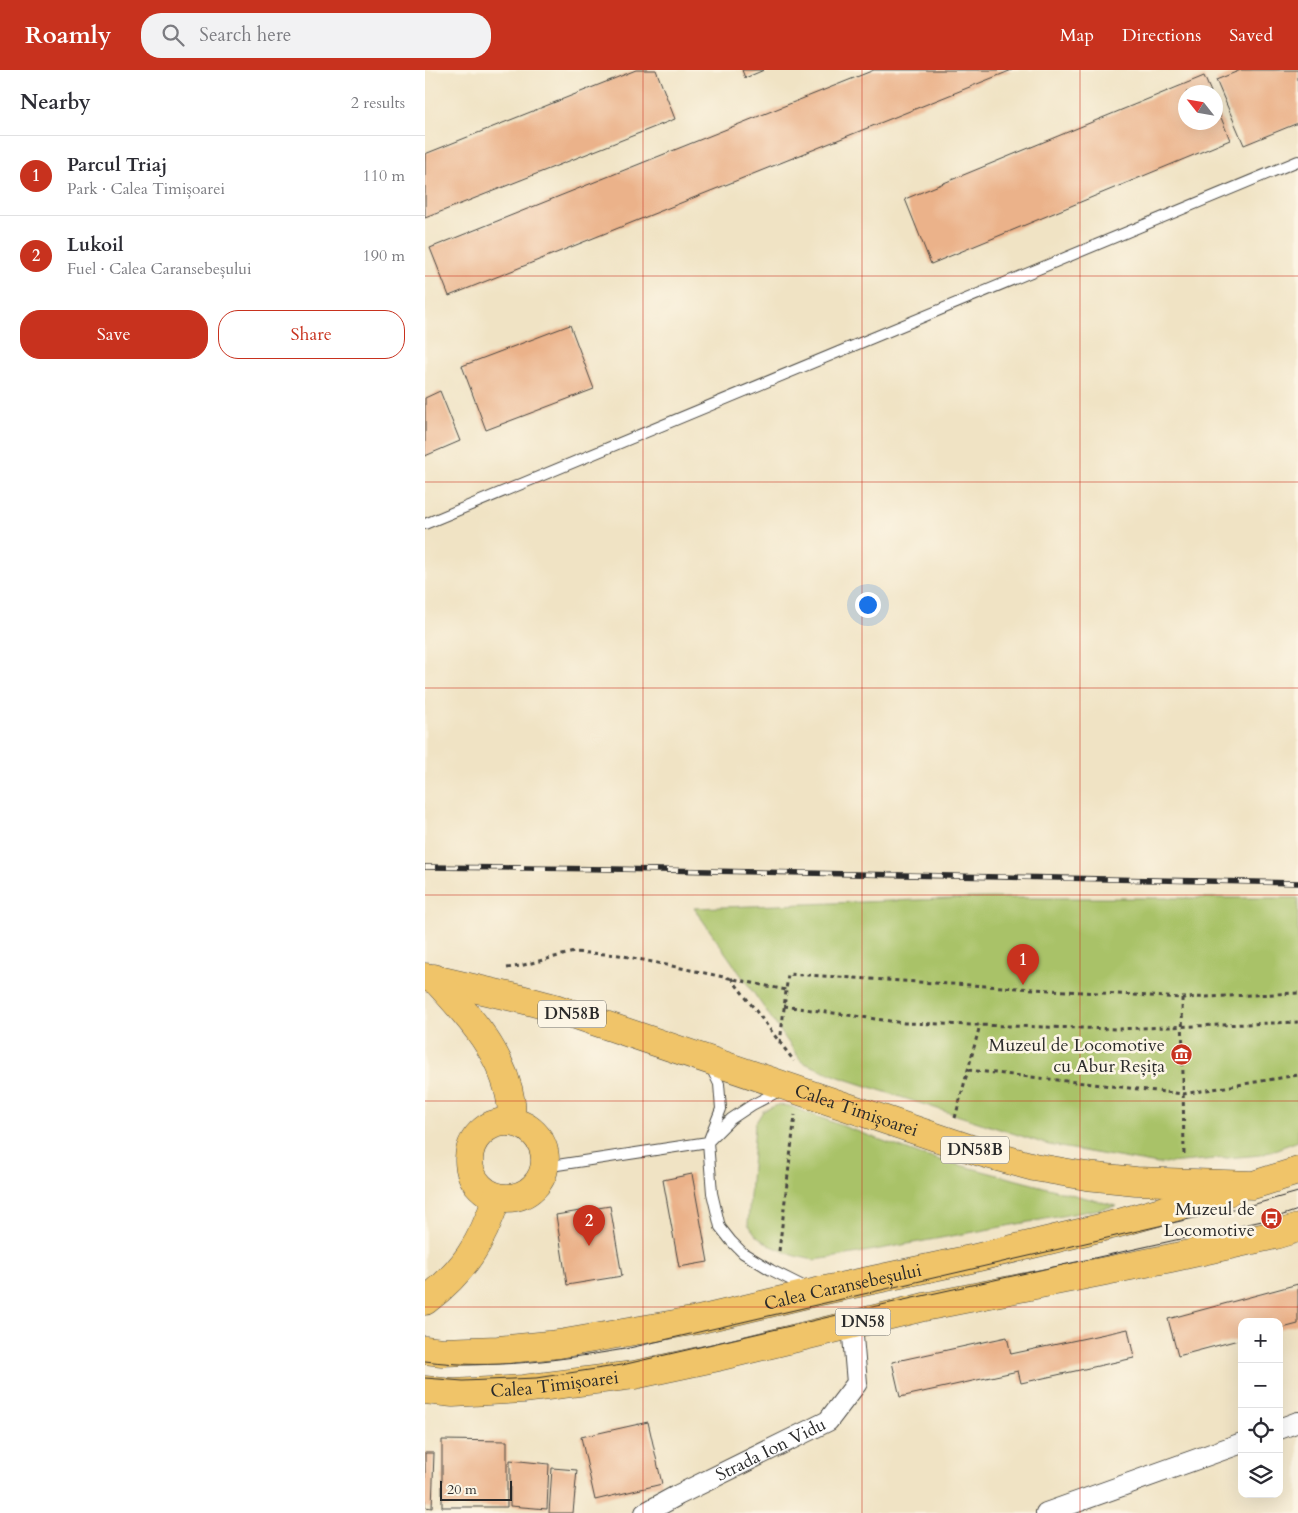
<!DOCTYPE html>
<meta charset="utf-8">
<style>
body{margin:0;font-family:Cardo,serif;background:#f2f2f3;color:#2b2b33}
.controls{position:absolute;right:15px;bottom:15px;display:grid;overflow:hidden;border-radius:10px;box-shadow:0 5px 20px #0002}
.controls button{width:45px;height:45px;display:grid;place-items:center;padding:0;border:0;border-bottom:1px solid #e1e1e2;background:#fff;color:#2b2b33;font:25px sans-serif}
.compass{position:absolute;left:753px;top:15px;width:45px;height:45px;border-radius:50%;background:#fff;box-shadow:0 5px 20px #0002;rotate:301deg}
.scale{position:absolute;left:15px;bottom:12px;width:72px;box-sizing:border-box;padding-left:5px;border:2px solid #2b2b2b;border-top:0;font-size:14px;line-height:18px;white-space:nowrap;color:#2b2b2b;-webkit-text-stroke:4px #fcf5e5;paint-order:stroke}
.you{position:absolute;left:442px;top:534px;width:18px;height:18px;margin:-12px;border:4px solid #fff;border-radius:50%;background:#1a73e8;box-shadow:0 0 0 8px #1a73e833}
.badge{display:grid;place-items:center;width:32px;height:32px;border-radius:50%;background:#c8321e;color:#fff;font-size:16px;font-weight:700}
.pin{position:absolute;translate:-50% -41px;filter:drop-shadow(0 1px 2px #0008)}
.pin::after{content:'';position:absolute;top:26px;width:18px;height:15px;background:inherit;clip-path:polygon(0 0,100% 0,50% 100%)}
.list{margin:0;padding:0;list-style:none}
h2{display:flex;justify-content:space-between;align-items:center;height:65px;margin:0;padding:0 20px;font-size:21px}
h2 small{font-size:16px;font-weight:400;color:#7c7c81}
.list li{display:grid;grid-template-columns:32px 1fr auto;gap:15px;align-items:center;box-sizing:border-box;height:80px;padding:0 20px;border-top:1px solid #e1e1e2}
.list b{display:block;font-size:19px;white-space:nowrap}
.list p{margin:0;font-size:16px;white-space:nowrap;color:#7c7c81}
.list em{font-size:16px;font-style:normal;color:#7c7c81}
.actions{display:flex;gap:10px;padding:15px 20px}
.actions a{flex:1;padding:11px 0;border:1px solid #c8321e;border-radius:20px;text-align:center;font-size:18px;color:#c8321e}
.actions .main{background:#c8321e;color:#fff}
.icon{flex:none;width:28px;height:28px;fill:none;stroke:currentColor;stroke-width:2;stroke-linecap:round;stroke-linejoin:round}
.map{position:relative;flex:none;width:873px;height:1443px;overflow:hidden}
header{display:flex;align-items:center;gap:30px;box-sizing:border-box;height:70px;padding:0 25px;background:#c8321e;color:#fff}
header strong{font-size:24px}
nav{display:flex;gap:28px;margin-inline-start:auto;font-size:18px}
.search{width:350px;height:45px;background:#f2f2f3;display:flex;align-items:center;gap:12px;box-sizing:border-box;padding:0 18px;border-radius:20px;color:#7c7c81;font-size:19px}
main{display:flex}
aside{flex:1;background:#fff}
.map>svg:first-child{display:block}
</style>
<header>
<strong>Roamly</strong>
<div class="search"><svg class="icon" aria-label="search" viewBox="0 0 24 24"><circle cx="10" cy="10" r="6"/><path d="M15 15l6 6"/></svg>Search here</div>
<nav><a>Map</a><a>Directions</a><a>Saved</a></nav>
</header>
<main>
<aside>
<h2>Nearby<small>2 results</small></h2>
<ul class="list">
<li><span class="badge">1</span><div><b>Parcul Triaj</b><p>Park · Calea Timișoarei</p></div><em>110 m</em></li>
<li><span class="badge">2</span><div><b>Lukoil</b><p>Fuel · Calea Caransebeșului</p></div><em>190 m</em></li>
</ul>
<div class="actions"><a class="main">Save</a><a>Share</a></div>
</aside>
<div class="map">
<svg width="873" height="1443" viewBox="0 0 873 1443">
<rect width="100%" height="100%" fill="#fcf5e5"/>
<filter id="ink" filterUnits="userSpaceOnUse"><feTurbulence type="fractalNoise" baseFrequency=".02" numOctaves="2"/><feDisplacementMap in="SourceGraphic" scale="10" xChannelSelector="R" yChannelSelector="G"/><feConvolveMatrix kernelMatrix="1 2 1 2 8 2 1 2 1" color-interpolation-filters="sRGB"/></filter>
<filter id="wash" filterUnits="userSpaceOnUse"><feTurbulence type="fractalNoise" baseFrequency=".0096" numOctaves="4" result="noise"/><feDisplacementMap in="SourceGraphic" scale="20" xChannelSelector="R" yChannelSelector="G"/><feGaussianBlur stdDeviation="1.12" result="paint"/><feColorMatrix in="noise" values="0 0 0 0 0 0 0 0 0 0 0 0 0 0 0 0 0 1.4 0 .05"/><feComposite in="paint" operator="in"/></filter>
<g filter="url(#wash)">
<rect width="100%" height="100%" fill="#f0e3c4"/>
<path fill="#a9c267" stroke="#6a7649" d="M 548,828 L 873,828 L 873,1071 L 836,1085 L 733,1094 L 624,1075 L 414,1007 L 377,992 L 269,838 Z
M 352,1035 L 364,1036 L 496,1085 L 692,1136 L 411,1187 L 389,1190 L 370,1186 L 344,1175 L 331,1165 L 323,1154 L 330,1054 L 338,1041 Z"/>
<g id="blocks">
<path fill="#ebb28a" d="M 211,0 L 231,0 L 250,49 L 0,148 L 0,84 Z
M 317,0 L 339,0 L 320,8 Z
M 449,0 L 587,0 L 24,226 L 5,178 Z
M 816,0 L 873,0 L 873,53 L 819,75 L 791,10 Z
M 779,6 L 786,22 L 761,22 L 761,52 L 791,52 L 791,35 L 805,70 L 506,194 L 480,129 Z
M 145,255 L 169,319 L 61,360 L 37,296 Z
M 15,321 L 35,371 L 0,386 L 0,328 Z
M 267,1104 L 283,1192 L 254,1197 L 238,1110 Z
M 185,1136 L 197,1206 L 142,1215 L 131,1145 Z
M 873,1214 L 873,1254 L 854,1259 L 854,1252 L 817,1252 L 817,1269 L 753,1286 L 743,1249 Z
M 703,1259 L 709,1288 L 596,1313 L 593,1301 L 475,1327 L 467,1292 L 582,1267 L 586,1284 Z
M 223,1352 L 237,1414 L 170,1430 L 156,1367 Z
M 17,1370 L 82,1371 L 82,1437 L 17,1437 Z
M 0,1383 L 9,1383 L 7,1438 L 0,1437 Z
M 85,1390 L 124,1394 L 122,1439 L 85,1436 Z
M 127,1398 L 152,1400 L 148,1443 L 124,1443 Z"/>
</g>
</g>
<g filter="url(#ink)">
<use href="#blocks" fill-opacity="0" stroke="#494742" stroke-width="1"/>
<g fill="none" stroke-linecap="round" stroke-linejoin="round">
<defs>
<path id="service" d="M 0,454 L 873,91
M 285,995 L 294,1014 L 296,1039 L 283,1072 L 287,1123 L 295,1157 L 306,1171 L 318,1183 L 346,1200 L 384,1219
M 119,1097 L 283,1072 L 306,1049 L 327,1035 L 358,1019"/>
<g id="minor">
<path d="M 854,1359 L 873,1352"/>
<path id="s1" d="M 220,1443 L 253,1425 L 403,1351 L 432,1313 L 427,1255"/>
<path d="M 621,1443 L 817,1373"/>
</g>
<g id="primary">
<path id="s2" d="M 0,907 L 96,929 L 130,938 L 558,1083 L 609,1097 L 661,1106 L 711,1111 L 828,1115 L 873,1101"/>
<path d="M 9,908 C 42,944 79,983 86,1033 C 87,1039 86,1046 85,1052"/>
<circle cx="82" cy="1090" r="38"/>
<path d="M 0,1231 C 39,1202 57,1172 72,1127"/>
<path id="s3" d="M 0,1280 L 17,1282 L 73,1280 L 134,1274 L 273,1250 L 391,1222 L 546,1189 L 687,1155 L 803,1122"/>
<path id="s4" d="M 0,1320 L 28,1323 L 98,1319 L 209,1305 L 293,1287 L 499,1237 L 746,1188 L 850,1165 L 873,1158"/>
</g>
</defs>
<use href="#service" stroke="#494742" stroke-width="12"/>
<use href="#minor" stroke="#494742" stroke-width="22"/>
<use href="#primary" stroke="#494742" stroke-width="29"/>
<path stroke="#494742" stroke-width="3" stroke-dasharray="4 4" stroke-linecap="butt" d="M 82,898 L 95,896 L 149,882 L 194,885 L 361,920
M 306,908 L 369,991
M 757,928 L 759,1087
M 359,936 L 479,953 L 691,959 L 873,952
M 355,973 L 363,904 L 757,928 L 873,923
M 543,1000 L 758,1024 L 873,1005
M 530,1048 L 555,955
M 354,1181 L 370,1045"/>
<use href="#service" stroke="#fff" stroke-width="10"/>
<use href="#minor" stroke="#fff" stroke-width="20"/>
<use href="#primary" stroke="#f0c469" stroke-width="28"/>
<path stroke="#2b2b2b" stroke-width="1" d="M 0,1291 C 67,1300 134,1290 200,1279 L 834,1133 L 873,1122
M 0,1308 L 38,1311 L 111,1308 L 197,1295 L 438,1239 L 846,1149 L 873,1140"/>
<defs>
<path id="rail" d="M 0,797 L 187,799 L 873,813"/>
</defs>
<use href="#rail" stroke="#2b2b2b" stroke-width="5.5"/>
<use href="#rail" stroke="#fcf5e5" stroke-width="4" stroke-dasharray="11" stroke-linecap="butt"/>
</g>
</g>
<path fill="none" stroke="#c8321e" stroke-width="1" stroke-opacity="0.55" d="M 218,0 L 218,1443M 437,0 L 437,1443M 655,0 L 655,1443M 0,206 L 873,206M 0,412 L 873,412M 0,618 L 873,618M 0,825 L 873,825M 0,1031 L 873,1031M 0,1237 L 873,1237"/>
<defs>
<symbol id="museum-disc" viewBox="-11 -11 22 22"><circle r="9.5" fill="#c8321e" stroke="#fcf5e5"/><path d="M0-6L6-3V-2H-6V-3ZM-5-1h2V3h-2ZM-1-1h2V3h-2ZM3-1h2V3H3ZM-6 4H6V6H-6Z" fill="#fff"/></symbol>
<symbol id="bus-disc" viewBox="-11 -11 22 22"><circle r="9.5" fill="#c8321e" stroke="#fcf5e5"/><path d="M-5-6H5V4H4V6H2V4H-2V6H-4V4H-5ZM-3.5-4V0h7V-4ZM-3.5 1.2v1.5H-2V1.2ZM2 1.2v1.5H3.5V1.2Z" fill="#fff"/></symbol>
</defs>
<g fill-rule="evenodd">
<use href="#museum-disc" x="744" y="972" width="25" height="25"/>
<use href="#bus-disc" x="834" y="1136" width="25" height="25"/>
</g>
<g text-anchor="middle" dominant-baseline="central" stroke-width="5" stroke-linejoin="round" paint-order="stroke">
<g fill="#fcf5e5" stroke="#6a6863" stroke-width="1">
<rect x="113" y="930.5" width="68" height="27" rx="4"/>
<rect x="516" y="1066.5" width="68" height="27" rx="4"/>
<rect x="410.5" y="1238.5" width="55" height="27" rx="4"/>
</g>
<g font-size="16" font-weight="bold" fill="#2b2b2b">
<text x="147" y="944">DN58B</text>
<text x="550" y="1080">DN58B</text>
<text x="438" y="1252">DN58</text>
</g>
<g font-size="18" fill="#2b2b2b" stroke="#fcf5e5" text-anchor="end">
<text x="740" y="975">Muzeul de Locomotive<tspan x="740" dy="21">cu Abur Reșița</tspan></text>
<text x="830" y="1139">Muzeul de<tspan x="830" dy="21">Locomotive</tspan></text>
</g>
<g font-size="18" fill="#2b2b2b" stroke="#fcf5e5">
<text stroke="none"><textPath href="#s2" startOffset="452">Calea Timișoarei</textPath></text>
<text stroke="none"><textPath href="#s3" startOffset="424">Calea Caransebeșului</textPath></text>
<text stroke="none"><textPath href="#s4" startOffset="130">Calea Timișoarei</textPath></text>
<text stroke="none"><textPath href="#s1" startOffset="141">Strada Ion Vidu</textPath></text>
</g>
</g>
</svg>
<div class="controls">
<button>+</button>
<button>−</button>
<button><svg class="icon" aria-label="locate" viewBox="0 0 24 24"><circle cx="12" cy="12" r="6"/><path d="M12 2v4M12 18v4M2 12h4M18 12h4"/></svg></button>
<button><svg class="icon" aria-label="layers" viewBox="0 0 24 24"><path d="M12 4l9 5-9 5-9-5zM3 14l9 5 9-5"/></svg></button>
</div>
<svg class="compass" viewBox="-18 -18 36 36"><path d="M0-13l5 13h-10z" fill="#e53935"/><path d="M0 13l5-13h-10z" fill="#7c7c81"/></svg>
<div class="scale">20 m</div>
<div class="you"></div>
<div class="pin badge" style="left:598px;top:915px">1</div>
<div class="pin badge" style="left:164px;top:1176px">2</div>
</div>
</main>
